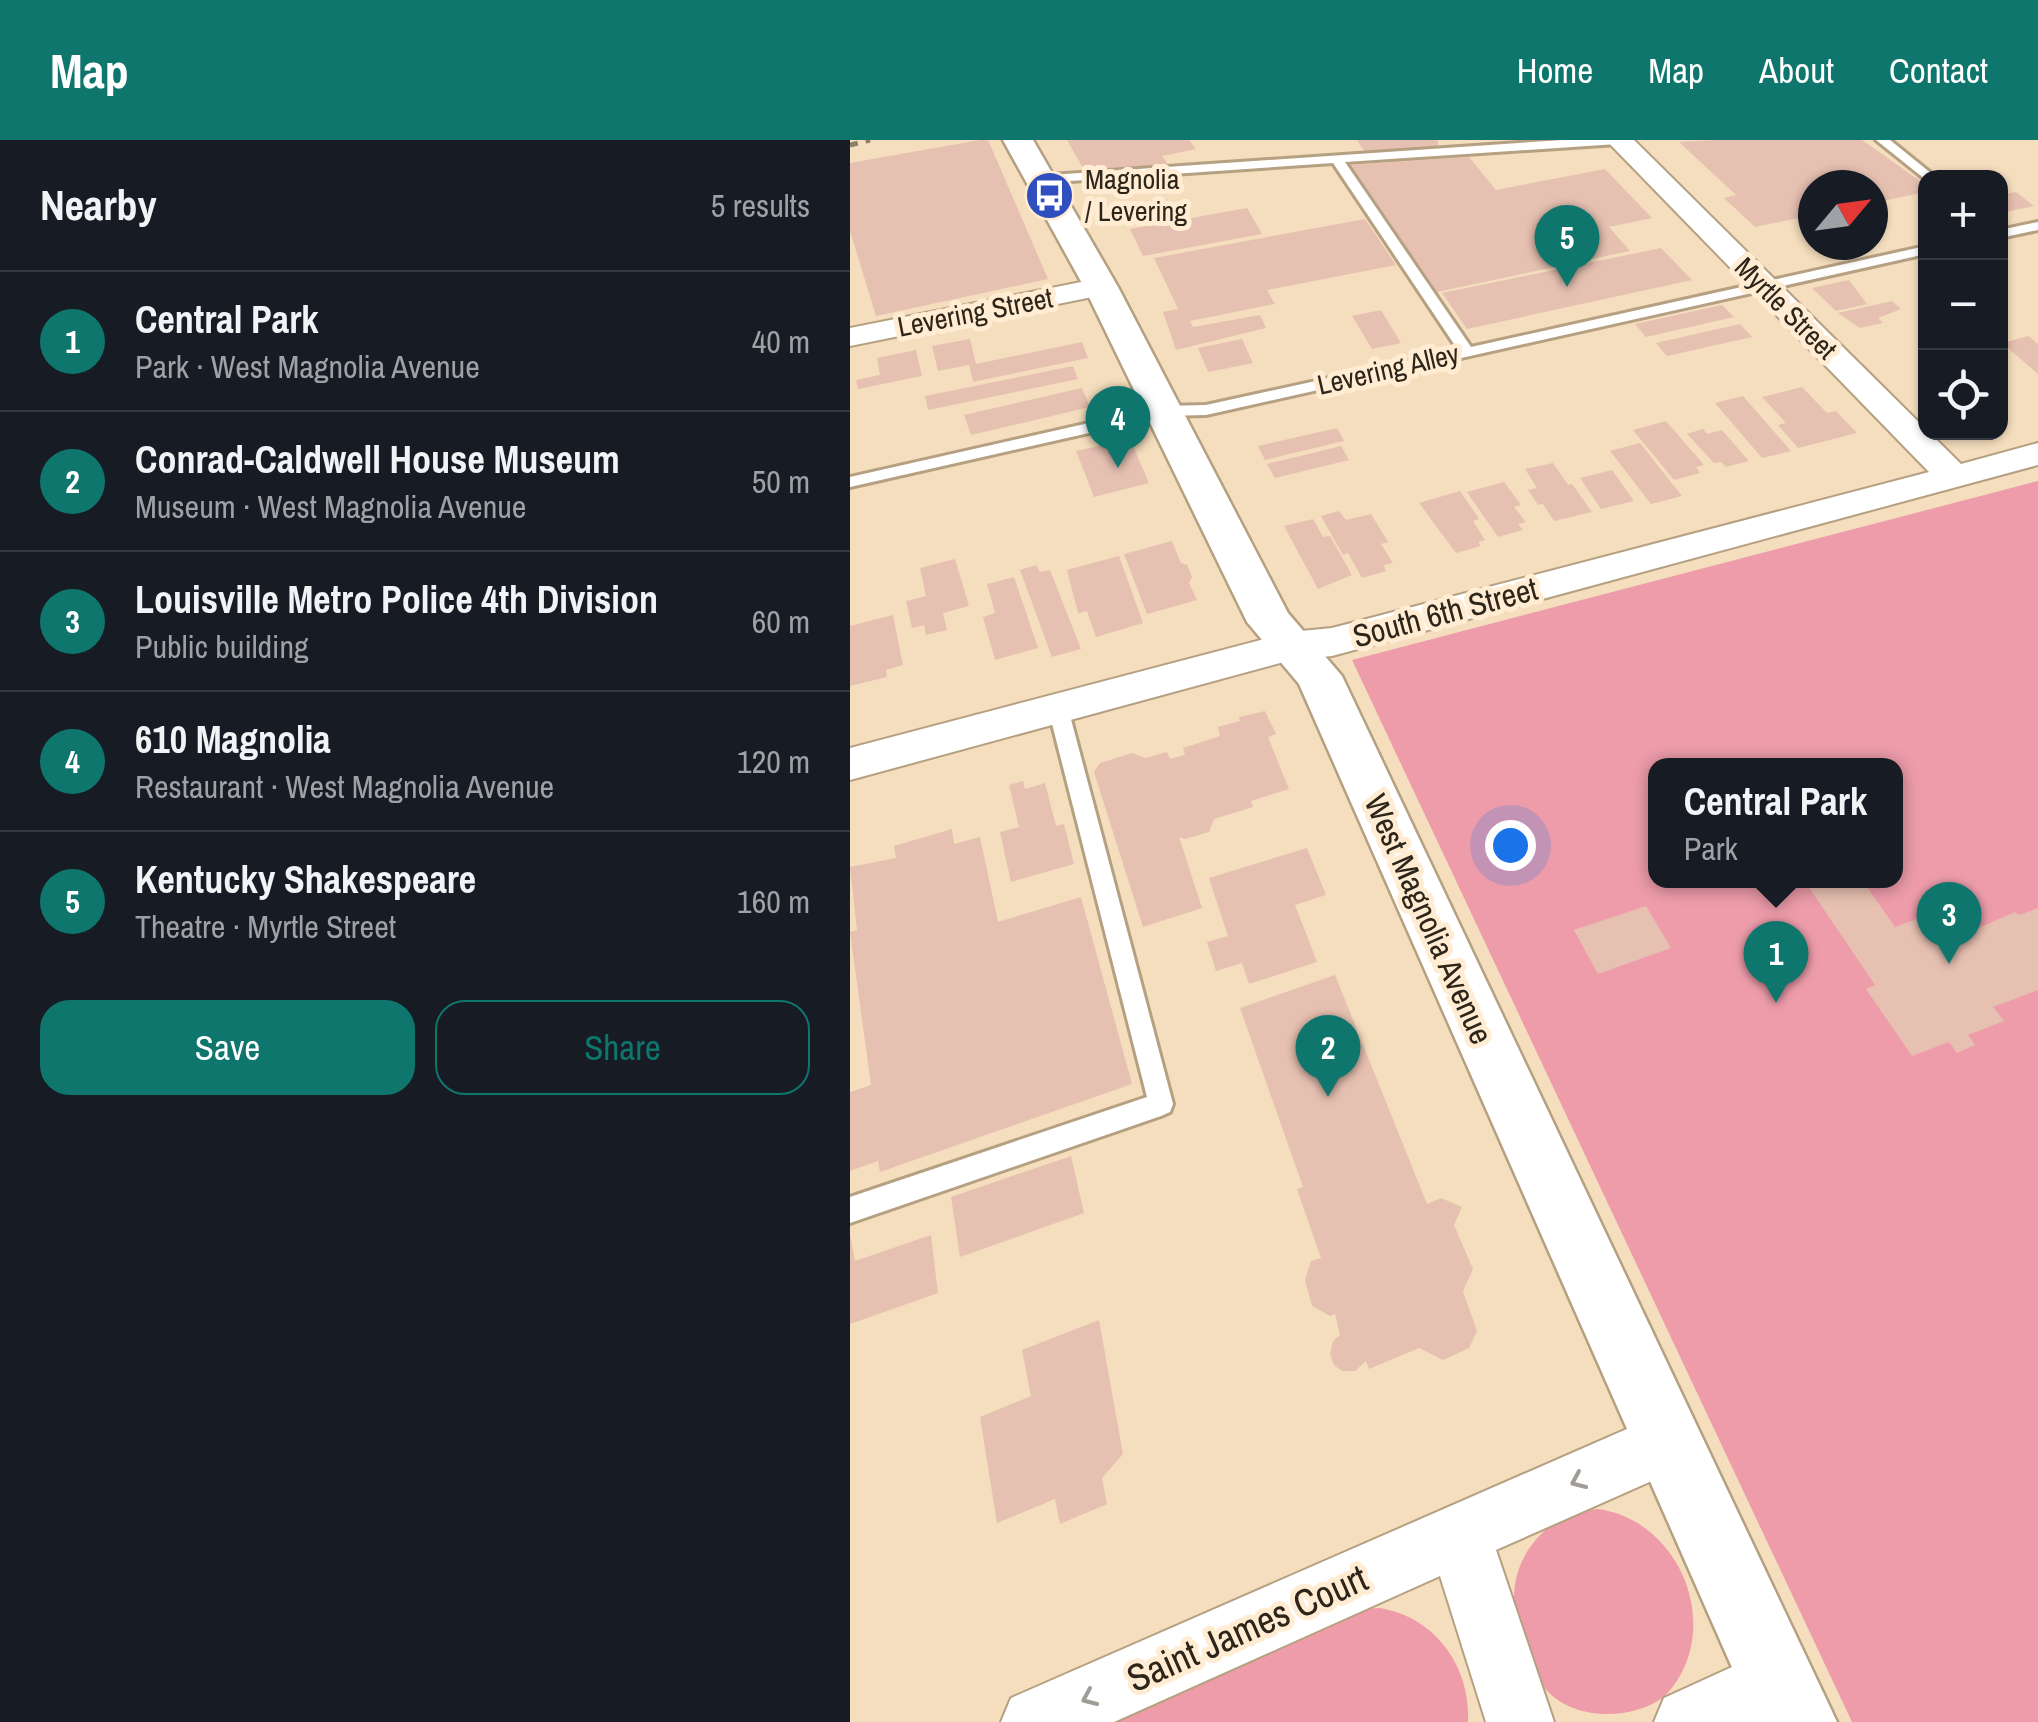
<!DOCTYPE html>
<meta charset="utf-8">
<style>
body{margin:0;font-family:"Archivo Narrow",sans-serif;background:#20242c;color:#f1f3f6}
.controls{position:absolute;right:30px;top:30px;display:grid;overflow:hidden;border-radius:20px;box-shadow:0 2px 8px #0004}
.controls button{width:90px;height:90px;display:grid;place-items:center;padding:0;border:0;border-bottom:2px solid #363941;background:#171b24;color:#f1f3f6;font:50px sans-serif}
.compass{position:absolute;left:948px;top:30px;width:90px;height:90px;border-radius:50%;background:#171b24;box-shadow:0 2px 8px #0004;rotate:61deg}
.you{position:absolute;left:660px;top:705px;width:35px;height:35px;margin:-25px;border:8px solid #fff;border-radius:50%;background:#1a73e8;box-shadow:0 0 0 15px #1a73e833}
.badge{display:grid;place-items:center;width:65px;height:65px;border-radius:50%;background:#0f766e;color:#fff;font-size:32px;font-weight:700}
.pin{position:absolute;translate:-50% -82px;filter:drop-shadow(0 2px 5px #0008)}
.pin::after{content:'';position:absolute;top:52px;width:35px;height:30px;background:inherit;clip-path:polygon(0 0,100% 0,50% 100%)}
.popup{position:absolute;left:798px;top:618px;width:255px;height:130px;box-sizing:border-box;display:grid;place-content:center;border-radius:20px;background:#171b24;filter:drop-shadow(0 2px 8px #0005);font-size:32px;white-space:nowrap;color:#9ea1a6}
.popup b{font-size:38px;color:#f1f3f6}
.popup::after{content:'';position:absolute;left:50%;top:100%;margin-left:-20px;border:20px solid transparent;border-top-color:#171b24}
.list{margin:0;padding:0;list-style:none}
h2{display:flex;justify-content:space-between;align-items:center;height:130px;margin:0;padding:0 40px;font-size:42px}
h2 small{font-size:32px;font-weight:400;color:#9ea1a6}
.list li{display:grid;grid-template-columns:65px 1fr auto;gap:30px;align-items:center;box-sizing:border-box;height:140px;padding:0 40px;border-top:2px solid #363941}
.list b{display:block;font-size:38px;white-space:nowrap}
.list p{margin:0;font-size:32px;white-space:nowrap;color:#9ea1a6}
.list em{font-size:32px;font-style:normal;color:#9ea1a6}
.actions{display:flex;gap:20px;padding:30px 40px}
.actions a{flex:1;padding:22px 0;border:2px solid #0f766e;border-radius:30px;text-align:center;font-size:35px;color:#0f766e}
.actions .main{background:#0f766e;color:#fff}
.icon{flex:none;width:55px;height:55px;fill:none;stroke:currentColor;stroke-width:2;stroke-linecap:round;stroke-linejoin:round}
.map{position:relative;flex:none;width:1188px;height:1582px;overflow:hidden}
header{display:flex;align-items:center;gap:60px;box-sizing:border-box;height:140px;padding:0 50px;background:#0f766e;color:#fff}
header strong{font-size:48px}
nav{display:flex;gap:55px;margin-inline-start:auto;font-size:35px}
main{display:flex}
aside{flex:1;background:#171b24}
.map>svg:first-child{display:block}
</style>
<header>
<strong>Map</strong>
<nav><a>Home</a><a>Map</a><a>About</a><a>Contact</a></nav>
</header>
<main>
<aside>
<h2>Nearby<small>5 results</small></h2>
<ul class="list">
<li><span class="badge">1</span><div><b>Central Park</b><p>Park · West Magnolia Avenue</p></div><em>40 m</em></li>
<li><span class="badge">2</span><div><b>Conrad-Caldwell House Museum</b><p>Museum · West Magnolia Avenue</p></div><em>50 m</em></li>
<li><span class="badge">3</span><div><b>Louisville Metro Police 4th Division</b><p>Public building</p></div><em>60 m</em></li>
<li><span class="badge">4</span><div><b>610 Magnolia</b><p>Restaurant · West Magnolia Avenue</p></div><em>120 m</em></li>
<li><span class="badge">5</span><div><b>Kentucky Shakespeare</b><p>Theatre · Myrtle Street</p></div><em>160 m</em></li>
</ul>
<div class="actions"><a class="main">Save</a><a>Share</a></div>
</aside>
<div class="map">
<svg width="1188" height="1582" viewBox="0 0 1188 1582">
<rect width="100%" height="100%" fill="#f5debe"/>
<path fill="#ee9caa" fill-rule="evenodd" d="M 1188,341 L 1188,1582 L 1002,1582 L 502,520 ZM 806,626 L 1046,626 L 1046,740 L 806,740 Z
M 748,1369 C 833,1381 876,1493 814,1557 C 780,1582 714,1582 689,1540 C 683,1530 681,1515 677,1504 C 673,1491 664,1474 664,1460 C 663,1412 701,1371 748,1369 Z
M 529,1468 C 584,1476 621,1526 618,1582 L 258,1582 L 513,1469 Z"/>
<path fill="#e6c0b1" d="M 130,0 L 138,0 L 198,139 L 26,176 L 0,91 L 0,23 Z
M 217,0 L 339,0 L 346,9 L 312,16 L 320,27 L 236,33 Z
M 507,0 L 587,0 L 588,2 L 588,6 L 515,12 Z
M 864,0 L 1012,0 L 1076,45 L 1076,52 L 1023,63 L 1023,45 L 963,45 L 963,75 L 905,87 L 874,58 L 886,55 L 829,2 Z
M 619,17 L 646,50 L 755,29 L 802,78 L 759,87 L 780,111 L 587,152 L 499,25 Z
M 1166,52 L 1184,66 L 1150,73 L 1150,55 Z
M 397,68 L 412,94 L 293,116 L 280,89 Z
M 515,79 L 546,125 L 417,150 L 425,164 L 340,181 L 343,187 L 410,175 L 416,188 L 326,210 L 313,172 L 328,169 L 304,118 Z
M 811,108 L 842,140 L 617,189 L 592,153 Z
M 999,140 L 1017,164 L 986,171 L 962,148 Z
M 1042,161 L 1051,169 L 1028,178 L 1033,183 L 1010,188 L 988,173 Z
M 872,165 L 884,177 L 796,197 L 785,184 Z
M 531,170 L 551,203 L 522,209 L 502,176 Z
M 890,184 L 902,197 L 817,216 L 806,203 Z
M 1179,196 L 1188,204 L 1188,234 L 1152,203 Z
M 120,199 L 126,224 L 232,202 L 238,218 L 123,242 L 119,225 L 88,231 L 82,206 Z
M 392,199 L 403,223 L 358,232 L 348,208 Z
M 66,210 L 72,236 L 8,249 L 6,240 L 30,235 L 27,218 Z
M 223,226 L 228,239 L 78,270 L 75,256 Z
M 952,247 L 977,273 L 986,271 L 1007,293 L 948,308 L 928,285 L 936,283 L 912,257 Z
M 232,248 L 240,267 L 121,295 L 114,275 Z
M 893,256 L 941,311 L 912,318 L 865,263 Z
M 816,281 L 854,325 L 846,327 L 850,333 L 824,340 L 783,290 Z
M 487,288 L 494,301 L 415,320 L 408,306 Z
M 853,289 L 857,294 L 872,290 L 899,321 L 876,327 L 871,322 L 864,323 L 837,294 Z
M 280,299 L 299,343 L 244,357 L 226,311 Z
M 790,303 L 832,356 L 801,364 L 760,311 Z
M 491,306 L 499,320 L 425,338 L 417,324 Z
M 703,323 L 718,345 L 722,344 L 742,372 L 704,381 L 693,364 L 688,365 L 678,350 L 687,348 L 675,329 Z
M 762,330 L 784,361 L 751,369 L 730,338 Z
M 654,342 L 671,365 L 664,367 L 676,382 L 668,384 L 673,390 L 648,397 L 617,352 Z
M 610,351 L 629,379 L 623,381 L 635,400 L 628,402 L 631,406 L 606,413 L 569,363 Z
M 489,371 L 496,380 L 521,374 L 538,402 L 531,404 L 543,423 L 534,425 L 536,431 L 512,438 L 498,413 L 493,415 L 471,376 Z
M 463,379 L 473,397 L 480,396 L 502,435 L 468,449 L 434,386 Z
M 322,401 L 331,423 L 337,425 L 342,437 L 339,443 L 347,460 L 297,474 L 274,414 Z
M 269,416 L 293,483 L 246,497 L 237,471 L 228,473 L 217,430 Z
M 105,419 L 119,466 L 93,473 L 97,490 L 76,495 L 74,485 L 62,488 L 56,461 L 76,456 L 70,428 Z
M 186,425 L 190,432 L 200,430 L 231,509 L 202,517 L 170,430 Z
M 164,437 L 188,508 L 145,520 L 133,477 L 145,473 L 137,444 Z
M 43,475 L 53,525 L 36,530 L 37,537 L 0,546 L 0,486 Z
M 415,571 L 426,594 L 418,597 L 439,649 L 401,661 L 403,667 L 364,679 L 359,692 L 335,699 L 329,697 L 352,768 L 293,787 L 244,632 L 250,623 L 282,613 L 295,618 L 317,612 L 320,619 L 335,615 L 333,608 L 370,596 L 368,587 L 390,581 L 389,577 Z
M 173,641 L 175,649 L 195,643 L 206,686 L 214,684 L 224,724 L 161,742 L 150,692 L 169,687 L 159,645 Z
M 102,689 L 104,704 L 130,697 L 148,782 L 231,757 L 282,944 L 30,1032 L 28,1021 L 0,1031 L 0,952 L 21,945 L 0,792 L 7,790 L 0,727 L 46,718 L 44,706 Z
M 457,708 L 476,755 L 445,765 L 467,822 L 399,844 L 392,823 L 366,831 L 357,802 L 378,796 L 359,738 Z
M 954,740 L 1012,740 L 1045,787 L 1072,777 L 1092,804 L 1165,772 L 1169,775 L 1188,768 L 1188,850 L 1143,867 L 1154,881 L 1118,895 L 1125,905 L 1107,913 L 1099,902 L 1062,916 L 1016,849 L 1025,845 Z
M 796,766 L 821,808 L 748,834 L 724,790 Z
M 485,835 L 577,1064 L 591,1058 L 612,1067 L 604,1085 L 623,1129 L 613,1151 L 627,1191 L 619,1208 L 593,1220 L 569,1208 L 519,1229 L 516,1221 L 505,1231 L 492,1231 L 484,1225 L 480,1214 L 483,1201 L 490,1195 L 485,1174 L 480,1176 L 462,1166 L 455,1140 L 461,1121 L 471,1118 L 447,1049 L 453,1047 L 390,868 Z
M 221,1016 L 234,1073 L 110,1117 L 101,1057 Z
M 0,1094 L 5,1121 L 81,1095 L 88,1153 L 0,1184 Z
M 249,1180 L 273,1314 L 252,1338 L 257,1364 L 210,1384 L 205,1359 L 147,1383 L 130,1277 L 181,1256 L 172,1210 Z"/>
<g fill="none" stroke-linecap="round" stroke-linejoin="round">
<defs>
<path id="lane" d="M 712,0 L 773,0 L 767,4 L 495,22 L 621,207 L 1076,106 L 1076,114 L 356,275 L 314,276 L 0,347 L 0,337 L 314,266 L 356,265 L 608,210 L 483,23 L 191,43 L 186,42 L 186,36 Z
M 1026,0 L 1040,0 L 1087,38 L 1076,40 Z
M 1188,82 L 1188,90 L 1150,98 L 1150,90 Z
M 208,561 L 218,568 L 323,964 L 320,972 L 311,976 L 0,1083 L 0,1057 L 297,957 L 198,568 Z"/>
<path id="street" d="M 756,0 L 784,0 L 1111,324 L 1188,303 L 1188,325 L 482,516 L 441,520 L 0,640 L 0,608 L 441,492 L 482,488 L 1079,332 Z
M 251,138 L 262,141 L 266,147 L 262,153 L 0,206 L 0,188 Z
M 818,1271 L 840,1280 L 849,1302 L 840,1324 L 646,1410 L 704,1582 L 636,1582 L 590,1436 L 264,1582 L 151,1582 L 161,1558 Z
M 928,1506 L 952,1516 L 962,1540 L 952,1564 L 914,1582 L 804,1582 L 814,1558 Z"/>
<path id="secondary" d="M 153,0 L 183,0 L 268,147 L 438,473 L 492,536 L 987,1582 L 906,1582 L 449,544 L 397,482 L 234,147 Z"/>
</defs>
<use href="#lane" stroke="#b5a081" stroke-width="6"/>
<use href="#street" stroke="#b5a081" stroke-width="4"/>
<use href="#secondary" stroke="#b5a081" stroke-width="5"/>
<use href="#lane" fill="#fff" fill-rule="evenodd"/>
<use href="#street" fill="#fff" fill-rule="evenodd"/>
<use href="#secondary" fill="#fff" fill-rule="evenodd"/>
<path stroke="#8e7f69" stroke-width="5" stroke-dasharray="8 8" stroke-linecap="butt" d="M 0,5 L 20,0"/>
</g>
<defs><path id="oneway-chevron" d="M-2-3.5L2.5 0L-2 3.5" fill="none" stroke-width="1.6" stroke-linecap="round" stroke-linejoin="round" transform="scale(2.5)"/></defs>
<g stroke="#a09d98">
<use href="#oneway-chevron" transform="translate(728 1341) rotate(156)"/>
<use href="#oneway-chevron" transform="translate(239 1558) rotate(156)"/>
</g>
<defs>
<symbol id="bus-disc" viewBox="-11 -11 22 22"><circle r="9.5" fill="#304fbf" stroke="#ffecd3"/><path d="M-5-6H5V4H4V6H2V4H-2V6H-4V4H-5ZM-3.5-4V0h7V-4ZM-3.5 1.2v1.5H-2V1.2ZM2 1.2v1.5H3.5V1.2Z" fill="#fff"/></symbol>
</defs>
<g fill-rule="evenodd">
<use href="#bus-disc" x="172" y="28" width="55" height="55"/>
</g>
<g text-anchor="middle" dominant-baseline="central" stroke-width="10" stroke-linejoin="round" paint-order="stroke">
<g font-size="28" fill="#2d2519" stroke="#ffecd3" text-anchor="start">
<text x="235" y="39">Magnolia<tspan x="235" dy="32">/ Levering</tspan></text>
</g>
<g font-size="28" fill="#2d2519" stroke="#ffecd3">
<text transform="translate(936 168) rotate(45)">Myrtle Street</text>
<text transform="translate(125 172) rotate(-11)">Levering Street</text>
<text transform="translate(538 229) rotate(-13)">Levering Alley</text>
</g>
<g font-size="32" fill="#2d2519" stroke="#ffecd3">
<text transform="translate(595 472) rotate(-15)">South 6th Street</text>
<text transform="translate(579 779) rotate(66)">West Magnolia Avenue</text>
</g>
<g font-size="38" fill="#2d2519" stroke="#ffecd3">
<text transform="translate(397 1488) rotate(-24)">Saint James Court</text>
</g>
</g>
</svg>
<div class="controls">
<button>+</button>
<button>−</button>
<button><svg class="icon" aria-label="locate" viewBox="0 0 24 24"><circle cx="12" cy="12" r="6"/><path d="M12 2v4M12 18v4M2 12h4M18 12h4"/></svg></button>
</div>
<svg class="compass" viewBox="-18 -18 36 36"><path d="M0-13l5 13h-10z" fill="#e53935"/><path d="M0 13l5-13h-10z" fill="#9ea1a6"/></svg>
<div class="you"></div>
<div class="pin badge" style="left:926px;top:863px">1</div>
<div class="popup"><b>Central Park</b>Park</div>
<div class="pin badge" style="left:478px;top:957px">2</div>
<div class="pin badge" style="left:1099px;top:824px">3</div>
<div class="pin badge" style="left:268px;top:328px">4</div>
<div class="pin badge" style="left:717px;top:147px">5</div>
</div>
</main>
